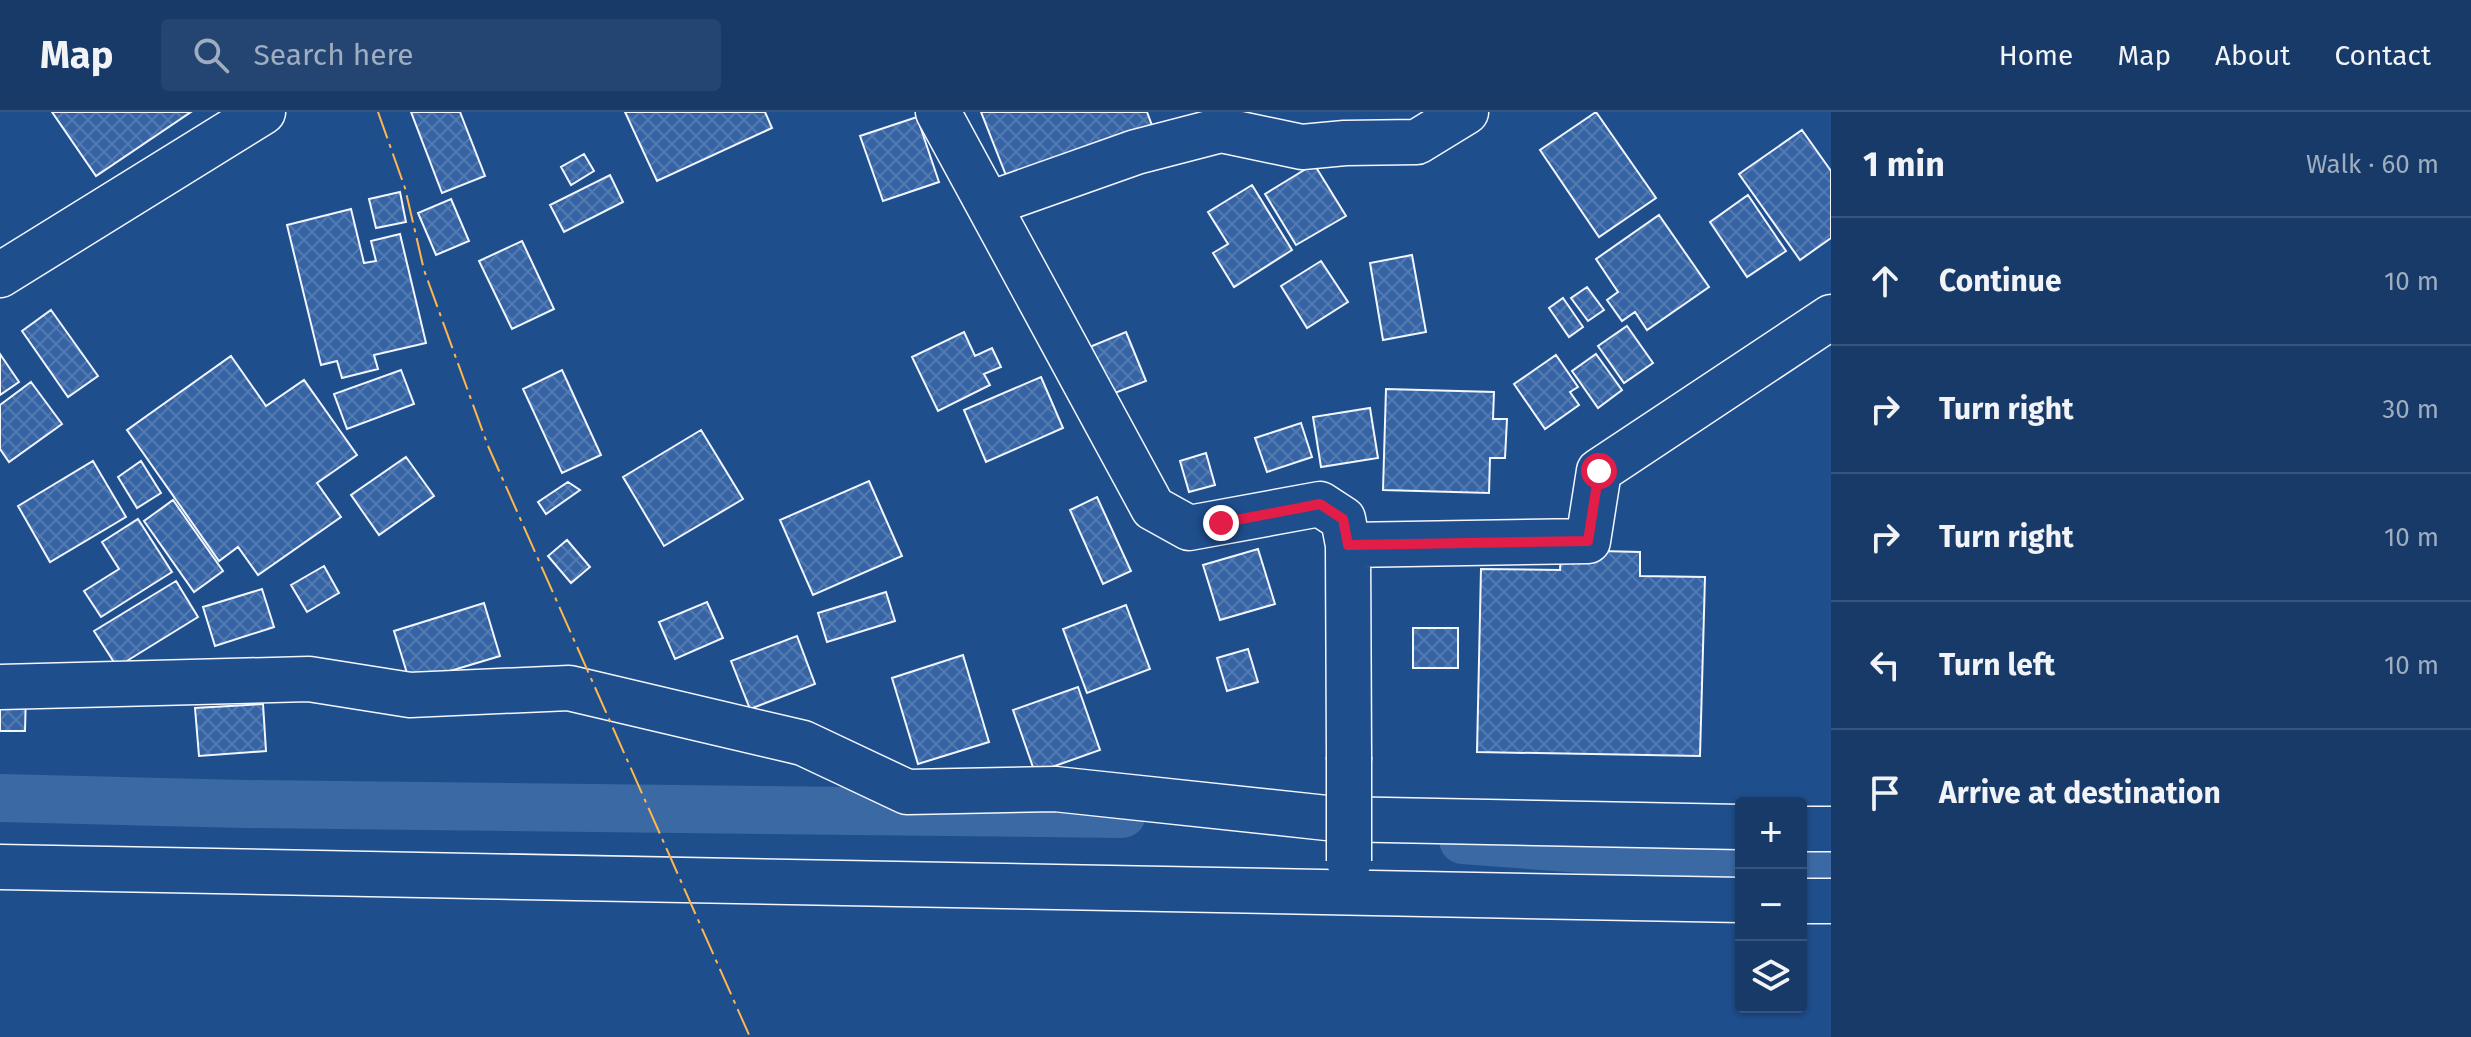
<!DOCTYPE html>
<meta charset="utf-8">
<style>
body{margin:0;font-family:"Fira Sans",sans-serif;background:#244571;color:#f1f3f6}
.controls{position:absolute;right:24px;bottom:24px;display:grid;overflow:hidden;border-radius:8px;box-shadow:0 2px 6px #0004}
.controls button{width:72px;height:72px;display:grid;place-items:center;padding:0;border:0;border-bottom:2px solid #36547d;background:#173a69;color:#f1f3f6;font:40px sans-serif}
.stop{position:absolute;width:24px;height:24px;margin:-18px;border:6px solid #e11d48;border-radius:50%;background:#fff}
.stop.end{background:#e11d48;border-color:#fff;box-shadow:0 2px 8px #0008}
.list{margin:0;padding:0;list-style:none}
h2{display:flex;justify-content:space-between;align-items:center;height:104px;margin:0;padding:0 32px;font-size:34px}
h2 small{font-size:26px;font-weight:400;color:#9eadc0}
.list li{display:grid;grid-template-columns:52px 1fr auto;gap:24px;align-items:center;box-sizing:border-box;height:128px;padding:0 32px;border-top:2px solid #36547d}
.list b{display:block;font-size:30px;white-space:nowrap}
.list em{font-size:26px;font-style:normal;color:#9eadc0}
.icon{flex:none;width:44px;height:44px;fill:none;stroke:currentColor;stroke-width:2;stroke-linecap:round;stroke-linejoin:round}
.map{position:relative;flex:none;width:1831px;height:925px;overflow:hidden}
header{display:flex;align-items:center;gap:48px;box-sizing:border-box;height:112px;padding:0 40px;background:#173a69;border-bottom:2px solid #36547d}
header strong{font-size:38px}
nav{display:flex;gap:44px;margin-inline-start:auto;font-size:28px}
.search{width:560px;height:72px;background:#244571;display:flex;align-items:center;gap:20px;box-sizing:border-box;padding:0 28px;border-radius:8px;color:#9eadc0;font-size:30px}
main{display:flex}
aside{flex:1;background:#173a69}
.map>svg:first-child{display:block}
</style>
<header>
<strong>Map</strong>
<div class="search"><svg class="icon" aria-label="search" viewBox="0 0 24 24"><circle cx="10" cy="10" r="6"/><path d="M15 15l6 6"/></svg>Search here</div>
<nav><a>Home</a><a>Map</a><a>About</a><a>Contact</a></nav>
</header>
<main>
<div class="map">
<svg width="1831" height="925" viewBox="0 0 1831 925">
<defs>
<pattern id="building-cross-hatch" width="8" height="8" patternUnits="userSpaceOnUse" patternTransform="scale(2)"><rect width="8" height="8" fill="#3563a3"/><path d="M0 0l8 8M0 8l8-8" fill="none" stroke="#537ab1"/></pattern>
</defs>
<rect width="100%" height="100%" fill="#1f4e8c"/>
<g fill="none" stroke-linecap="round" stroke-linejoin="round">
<path stroke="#3b69a3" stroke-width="48" d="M 0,686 L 244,692 L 1122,702
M 1463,728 L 1741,749
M 1801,752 L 1831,751"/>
</g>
<path fill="url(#building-cross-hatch)" stroke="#f2f6ff" stroke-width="2" d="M 52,0 L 191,0 L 96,64 Z
M 411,0 L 460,0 L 485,64 L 442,81 Z
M 625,0 L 765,0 L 772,16 L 657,69 Z
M 981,0 L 1147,0 L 1154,19 L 1011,76 Z
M 1596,0 L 1656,86 L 1599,125 L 1540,38 Z
M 917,5 L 939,70 L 883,89 L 860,24 Z
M 1802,18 L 1831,59 L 1831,126 L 1800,148 L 1739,62 Z
M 584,42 L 594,59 L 571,73 L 561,55 Z
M 1314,52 L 1346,104 L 1296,133 L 1265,82 Z
M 610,63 L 623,90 L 564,120 L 550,93 Z
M 1252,73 L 1292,138 L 1234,175 L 1213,141 L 1228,132 L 1208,100 Z
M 400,80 L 406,110 L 376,116 L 369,87 Z
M 1748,83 L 1786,139 L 1747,165 L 1710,110 Z
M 451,87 L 469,129 L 436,143 L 418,101 Z
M 351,97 L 364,151 L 376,149 L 371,129 L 400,122 L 426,231 L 374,243 L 378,257 L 342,266 L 337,249 L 321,253 L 287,113 Z
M 1659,103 L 1709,175 L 1647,218 L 1635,200 L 1622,209 L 1607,188 L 1618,180 L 1596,147 Z
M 522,129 L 554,197 L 512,217 L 479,149 Z
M 1412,143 L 1426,220 L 1383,228 L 1370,151 Z
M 1321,149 L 1348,190 L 1307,216 L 1281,174 Z
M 1587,175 L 1604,198 L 1588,209 L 1571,186 Z
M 1563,186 L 1583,215 L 1569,225 L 1549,196 Z
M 51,198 L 98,264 L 68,285 L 22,219 Z
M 1627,214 L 1653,251 L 1624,271 L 1598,234 Z
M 964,220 L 975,244 L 992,236 L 1001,255 L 984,262 L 990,273 L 938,299 L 912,245 Z
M 1126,220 L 1146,269 L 1107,284 L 1087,236 Z
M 0,242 L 19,270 L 0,283 Z
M 1596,242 L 1622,278 L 1598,296 L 1572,259 Z
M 1556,243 L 1578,275 L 1570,280 L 1579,293 L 1545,317 L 1514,272 Z
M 231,244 L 266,294 L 304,268 L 357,343 L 317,371 L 341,405 L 258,463 L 238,435 L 219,449 L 127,318 Z
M 401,258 L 414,292 L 347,317 L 334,282 Z
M 562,258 L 601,343 L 562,361 L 523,277 Z
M 1041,265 L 1063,316 L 986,350 L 964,298 Z
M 31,270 L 62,312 L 9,350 L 0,337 L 0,293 Z
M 1386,277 L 1494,280 L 1493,307 L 1507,307 L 1505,346 L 1490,346 L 1489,381 L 1383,378 Z
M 1370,296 L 1378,346 L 1321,355 L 1313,305 Z
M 1301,311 L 1312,345 L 1267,360 L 1255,326 Z
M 701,318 L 743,387 L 664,434 L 623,365 Z
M 1206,341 L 1215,373 L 1189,380 L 1180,349 Z
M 406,345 L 434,384 L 379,423 L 351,383 Z
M 93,349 L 126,405 L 50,450 L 18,394 Z
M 141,349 L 161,381 L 137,396 L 118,365 Z
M 869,369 L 902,444 L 813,483 L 780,408 Z
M 568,370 L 580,378 L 546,402 L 538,390 Z
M 1097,385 L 1131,459 L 1103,472 L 1070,398 Z
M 173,388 L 223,459 L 194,480 L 144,409 Z
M 138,407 L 172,460 L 101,505 L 84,479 L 119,457 L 102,430 Z
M 567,428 L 590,455 L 571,471 L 548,444 Z
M 1258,437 L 1275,492 L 1220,508 L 1203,453 Z
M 1561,438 L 1640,440 L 1640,464 L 1705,465 L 1700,644 L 1477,640 L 1481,457 L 1560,458 Z
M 324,454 L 339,481 L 307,500 L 291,473 Z
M 176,469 L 198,505 L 117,555 L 94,519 Z
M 262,477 L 274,515 L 215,534 L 203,495 Z
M 886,480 L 895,509 L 827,530 L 818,501 Z
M 707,490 L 723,526 L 675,547 L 659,510 Z
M 484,491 L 500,544 L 410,571 L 394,519 Z
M 1126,493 L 1150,557 L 1087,581 L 1063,517 Z
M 1413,516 L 1458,516 L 1458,556 L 1413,556 Z
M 797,524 L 815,572 L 750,597 L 731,549 Z
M 1248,537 L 1258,570 L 1227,579 L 1217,546 Z
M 963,543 L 989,630 L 918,652 L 892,566 Z
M 1078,575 L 1100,638 L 1035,661 L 1013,598 Z
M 0,579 L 26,580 L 25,619 L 0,619 Z
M 263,592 L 266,639 L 199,644 L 195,596 Z"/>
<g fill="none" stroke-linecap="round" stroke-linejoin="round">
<defs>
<path id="minor" d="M 938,0 L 1153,396 L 1189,416 L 1320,392 L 1343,407 L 1348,433 L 1349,645
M 989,92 L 1136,40 L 1221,18 L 1302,35 L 1345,31 L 1417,30 L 1466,0
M 0,163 L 263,0
M 1348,433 L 1588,429 L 1599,359 L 1831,205
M 0,575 L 309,567 L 410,583 L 569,576 L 803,631 L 907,680 L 1055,677 L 1336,707 L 1741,715
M 1801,717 L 1831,717
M 0,755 L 1741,788
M 1801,789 L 1831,789"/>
</defs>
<use href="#minor" stroke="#f2f6ff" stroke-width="47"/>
<use href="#minor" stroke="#1f4e8c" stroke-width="44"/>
<defs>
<path id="minor-bridge" d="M 1349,645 L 1349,749"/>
</defs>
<use href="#minor-bridge" stroke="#f2f6ff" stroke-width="47" stroke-linecap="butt"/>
<use href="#minor-bridge" stroke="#1f4e8c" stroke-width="44"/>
<path stroke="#ffb74d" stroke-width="2" stroke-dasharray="28 6 4 6" stroke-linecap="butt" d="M 378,0 L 405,76 L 424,158 L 488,334 L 750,925"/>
</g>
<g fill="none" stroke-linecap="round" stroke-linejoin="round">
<path stroke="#e11d48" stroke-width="10" d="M 1221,411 L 1320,392 L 1343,407 L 1348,433 L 1588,429 L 1599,359"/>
</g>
</svg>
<div class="controls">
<button>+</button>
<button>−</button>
<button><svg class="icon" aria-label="layers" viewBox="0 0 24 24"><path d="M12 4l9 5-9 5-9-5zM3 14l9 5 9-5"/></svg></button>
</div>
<div class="stop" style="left:1599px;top:359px"></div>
<div class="stop end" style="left:1221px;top:411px"></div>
</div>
<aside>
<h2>1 min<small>Walk · 60 m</small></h2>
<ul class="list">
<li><svg class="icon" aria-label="ahead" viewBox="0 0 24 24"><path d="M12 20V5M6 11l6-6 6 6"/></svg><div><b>Continue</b></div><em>10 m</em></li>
<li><svg class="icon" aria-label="right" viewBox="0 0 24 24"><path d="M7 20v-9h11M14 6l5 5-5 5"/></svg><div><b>Turn right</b></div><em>30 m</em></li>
<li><svg class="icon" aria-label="right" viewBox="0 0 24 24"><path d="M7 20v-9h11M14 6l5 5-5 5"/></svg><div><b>Turn right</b></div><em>10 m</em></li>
<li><svg class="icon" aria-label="left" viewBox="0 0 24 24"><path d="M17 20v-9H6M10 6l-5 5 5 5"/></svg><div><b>Turn left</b></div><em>10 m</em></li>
<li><svg class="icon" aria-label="arrive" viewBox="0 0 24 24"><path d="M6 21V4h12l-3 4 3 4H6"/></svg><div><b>Arrive at destination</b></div></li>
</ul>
</aside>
</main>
